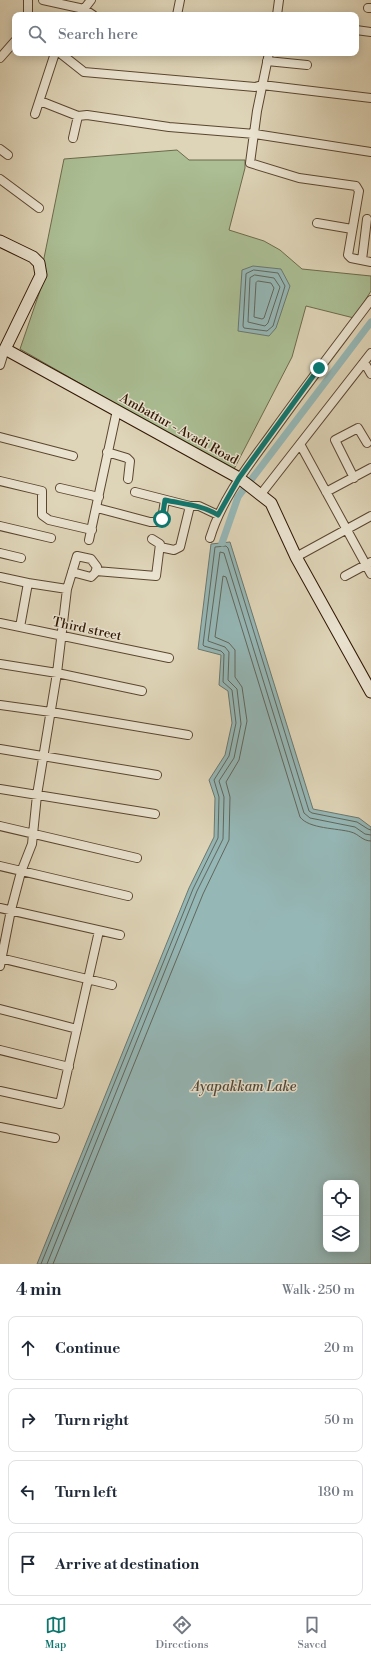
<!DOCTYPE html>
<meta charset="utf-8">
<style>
body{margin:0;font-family:"Libre Bodoni",serif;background:#f6f6f7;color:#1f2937}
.controls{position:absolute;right:12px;bottom:12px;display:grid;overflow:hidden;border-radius:8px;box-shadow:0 2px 10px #0003}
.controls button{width:36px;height:36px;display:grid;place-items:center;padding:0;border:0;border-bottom:1px solid #e0e1e3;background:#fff;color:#1f2937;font:20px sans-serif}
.stop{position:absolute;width:12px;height:12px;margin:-9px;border:3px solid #0f766e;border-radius:50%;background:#fff}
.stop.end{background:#0f766e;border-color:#fff;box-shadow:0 1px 4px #0008}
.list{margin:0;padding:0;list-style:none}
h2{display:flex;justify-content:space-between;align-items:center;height:52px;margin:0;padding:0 16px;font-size:17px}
h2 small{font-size:13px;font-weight:400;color:#747a83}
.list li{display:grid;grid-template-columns:26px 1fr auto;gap:12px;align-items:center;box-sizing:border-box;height:64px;margin:0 8px 8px;padding:0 8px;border:1px solid #e0e1e3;border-radius:8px}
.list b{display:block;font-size:15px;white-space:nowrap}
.list em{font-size:13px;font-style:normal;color:#747a83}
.icon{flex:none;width:22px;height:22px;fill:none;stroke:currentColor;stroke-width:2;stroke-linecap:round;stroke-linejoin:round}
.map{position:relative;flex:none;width:371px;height:1264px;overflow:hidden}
.search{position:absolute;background:#fff;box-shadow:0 2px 10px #0003;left:12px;right:12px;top:12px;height:44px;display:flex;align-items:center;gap:10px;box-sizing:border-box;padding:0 14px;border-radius:8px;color:#747a83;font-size:15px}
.sheet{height:340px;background:#fff}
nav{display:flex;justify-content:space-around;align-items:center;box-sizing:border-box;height:56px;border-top:1px solid #e0e1e3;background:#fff;font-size:11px;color:#747a83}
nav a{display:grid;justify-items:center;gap:2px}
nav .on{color:#0f766e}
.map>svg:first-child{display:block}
</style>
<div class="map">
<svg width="371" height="1264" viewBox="0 0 371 1264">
<rect width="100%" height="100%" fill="#ded4b7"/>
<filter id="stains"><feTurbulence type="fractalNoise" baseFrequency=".005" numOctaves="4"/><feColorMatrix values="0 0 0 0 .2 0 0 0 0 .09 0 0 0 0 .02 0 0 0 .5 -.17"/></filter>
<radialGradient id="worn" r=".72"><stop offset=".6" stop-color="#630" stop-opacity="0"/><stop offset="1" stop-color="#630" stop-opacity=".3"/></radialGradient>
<path fill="#abbe94" stroke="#6d6a4c" d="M 177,150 L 189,160 L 245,160 L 245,168 L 229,230 L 264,241 L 280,250 L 302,269 L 371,276 L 371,291 L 354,318 L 306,306 L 292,357 L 233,471 L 20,349 L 43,282 L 42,268 L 64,159 Z"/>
<path fill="#95b7b6" stroke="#6c776e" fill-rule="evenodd" d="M 253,266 L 281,269 L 290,286 L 276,328 L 269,336 L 238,331 L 242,270 Z
M 230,542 L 313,809 L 359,818 L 371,827 L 371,1264 L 37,1264 L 189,888 L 214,837 L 215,798 L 209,780 L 225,755 L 232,723 L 228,691 L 219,685 L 221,655 L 198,649 L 211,544 ZM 326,1183 L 356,1183 L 356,1249 L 326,1249 Z"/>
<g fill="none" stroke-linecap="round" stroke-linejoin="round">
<path stroke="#62665c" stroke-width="1" d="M 254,270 L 278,273 L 285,286 L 273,326 L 267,331 L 244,328 L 243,326 L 246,274 Z
M 255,275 L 274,278 L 280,287 L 268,323 L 265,326 L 248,322 L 250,278 Z
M 258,281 L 271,283 L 274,288 L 264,318 L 262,319 L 254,317 L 256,283 Z
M 41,1264 L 193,889 L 218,838 L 219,797 L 214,780 L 229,756 L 236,723 L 232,690 L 223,682 L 224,654 L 221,651 L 204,646 L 203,645 L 215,547 L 226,546 L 228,548 L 309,811 L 312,813 L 357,822 L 368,829 L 371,830
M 47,1264 L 197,891 L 223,839 L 224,797 L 219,781 L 234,758 L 241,724 L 237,689 L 228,680 L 229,652 L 225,647 L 208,641 L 220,552 L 224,553 L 304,813 L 310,818 L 355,827 L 365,834 L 371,835
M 53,1264 L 203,894 L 229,840 L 230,797 L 226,782 L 239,760 L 247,721 L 242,687 L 235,677 L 235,650 L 229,643 L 215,637 L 223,576 L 226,577 L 300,817 C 309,829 337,828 351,832 C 359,834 362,841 371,841"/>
<path stroke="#95b7b6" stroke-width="7" d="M 222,543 L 238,497 L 371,322"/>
<defs>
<path id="street" d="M 28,0 L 28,15
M 43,0 L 84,9 L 93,15
M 368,8 L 371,8
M 84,9 L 91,0
M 177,15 L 180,0
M 277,15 L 279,0
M 356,30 L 371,32
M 60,53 L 84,72 L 255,87 L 262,85 L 371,98
M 269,53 L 257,111 L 250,163 L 299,178 L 356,186 L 359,191 L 348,255 L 351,258 L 371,262
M 0,58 L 15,41
M 267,61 L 307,65
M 40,101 L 78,116 L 87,115 L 169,127 L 255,134 L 371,152
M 35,114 L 55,53
M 73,138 L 78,116
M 0,149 L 8,155
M 0,179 L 39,208
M 317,223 L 352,229
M 362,260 L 367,219
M 364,362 L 371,374
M 0,365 L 5,349
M 0,437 L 73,456
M 300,444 L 371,574
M 107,452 L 127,458 L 130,461 L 128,479
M 354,478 L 335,440 L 358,428 L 367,443
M 0,481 L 42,491 L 42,515 L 49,520 L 92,530
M 60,488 L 99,497
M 135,492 L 190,506 L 199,506 L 218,515
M 326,492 L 371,468
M 261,494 L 371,353
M 97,508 L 150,522 L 158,522 L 162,519 L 165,500
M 0,526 L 51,538
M 210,538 C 222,498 248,466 272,433 C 304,388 338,344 371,300
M 89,540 L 117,410
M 160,547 L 174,550 L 180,547 L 190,506
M 0,553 L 21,558
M 296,557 L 371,516
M 96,571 L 156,576 L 160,544 L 152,539
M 345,576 L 371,562
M 0,577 L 28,583
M 0,623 L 169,658
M 20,627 L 28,583 L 67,589
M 0,664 L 57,673 L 142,691
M 0,705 L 51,712 L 188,735
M 0,749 L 157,775
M 0,789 L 155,814
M 0,826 L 137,858
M 0,866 L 128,896
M 0,908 L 120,935
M 0,958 L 112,985
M 0,966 L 11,910 L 21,872 L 32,844 L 37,795 L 57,673 L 67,589 L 77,556 L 91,559 L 97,567 L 95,573 L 91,577 L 72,572
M 0,1009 L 77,1029
M 0,1050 L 69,1067
M 0,1091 L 60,1104 L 99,931
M 0,1127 L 55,1138"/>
<path id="secondary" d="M 0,241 L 33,257 L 39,263 L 41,275 L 5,349 L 239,478 L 271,503 L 296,557 L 371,692"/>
</defs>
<use href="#street" stroke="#5b4630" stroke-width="10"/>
<use href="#secondary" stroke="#2f1603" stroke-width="13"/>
<use href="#street" stroke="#eae3d0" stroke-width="8"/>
<use href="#secondary" stroke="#eae3d0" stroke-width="11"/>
</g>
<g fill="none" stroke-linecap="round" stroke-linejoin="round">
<path stroke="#0f766e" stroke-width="5" d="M 162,519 L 165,500 C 183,504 202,505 218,515 L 239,478 L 319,368"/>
</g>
<g text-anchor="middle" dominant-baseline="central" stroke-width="3" stroke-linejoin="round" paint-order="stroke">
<g font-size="13" fill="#2f1603" stroke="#eae3d0">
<text transform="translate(179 429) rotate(29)">Ambattur - Avadi Road</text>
<text transform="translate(87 629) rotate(12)">Third street</text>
</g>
<g font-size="14" font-style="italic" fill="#4e4639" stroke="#eae3d0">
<text x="244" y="1087">Ayapakkam Lake</text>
</g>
</g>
<rect width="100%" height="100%" filter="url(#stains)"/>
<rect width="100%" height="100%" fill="url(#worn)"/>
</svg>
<div class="controls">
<button><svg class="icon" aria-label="locate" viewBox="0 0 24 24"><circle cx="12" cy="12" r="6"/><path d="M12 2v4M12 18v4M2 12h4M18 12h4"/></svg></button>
<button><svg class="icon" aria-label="layers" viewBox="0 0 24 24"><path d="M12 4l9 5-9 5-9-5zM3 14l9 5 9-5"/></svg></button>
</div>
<div class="stop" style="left:162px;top:519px"></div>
<div class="stop end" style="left:319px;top:368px"></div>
<div class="search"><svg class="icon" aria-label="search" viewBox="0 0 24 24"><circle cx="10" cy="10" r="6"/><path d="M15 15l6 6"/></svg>Search here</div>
</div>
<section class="sheet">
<h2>4 min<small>Walk · 250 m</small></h2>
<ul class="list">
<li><svg class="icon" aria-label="ahead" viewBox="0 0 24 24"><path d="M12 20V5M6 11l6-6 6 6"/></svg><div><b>Continue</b></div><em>20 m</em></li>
<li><svg class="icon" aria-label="right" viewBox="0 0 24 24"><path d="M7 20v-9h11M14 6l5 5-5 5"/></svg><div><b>Turn right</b></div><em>50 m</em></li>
<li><svg class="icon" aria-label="left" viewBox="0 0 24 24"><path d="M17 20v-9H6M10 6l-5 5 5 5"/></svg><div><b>Turn left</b></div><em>180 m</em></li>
<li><svg class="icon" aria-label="arrive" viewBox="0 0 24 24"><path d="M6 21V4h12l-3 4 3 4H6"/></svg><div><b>Arrive at destination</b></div></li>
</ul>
</section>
<nav>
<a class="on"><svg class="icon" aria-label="map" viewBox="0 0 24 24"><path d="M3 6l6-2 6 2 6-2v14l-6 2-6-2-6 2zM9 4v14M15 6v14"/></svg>Map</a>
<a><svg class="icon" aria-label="directions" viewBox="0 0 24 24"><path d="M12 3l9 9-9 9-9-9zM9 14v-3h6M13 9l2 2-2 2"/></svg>Directions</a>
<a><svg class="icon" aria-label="saved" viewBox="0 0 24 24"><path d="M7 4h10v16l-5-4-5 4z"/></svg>Saved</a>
</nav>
